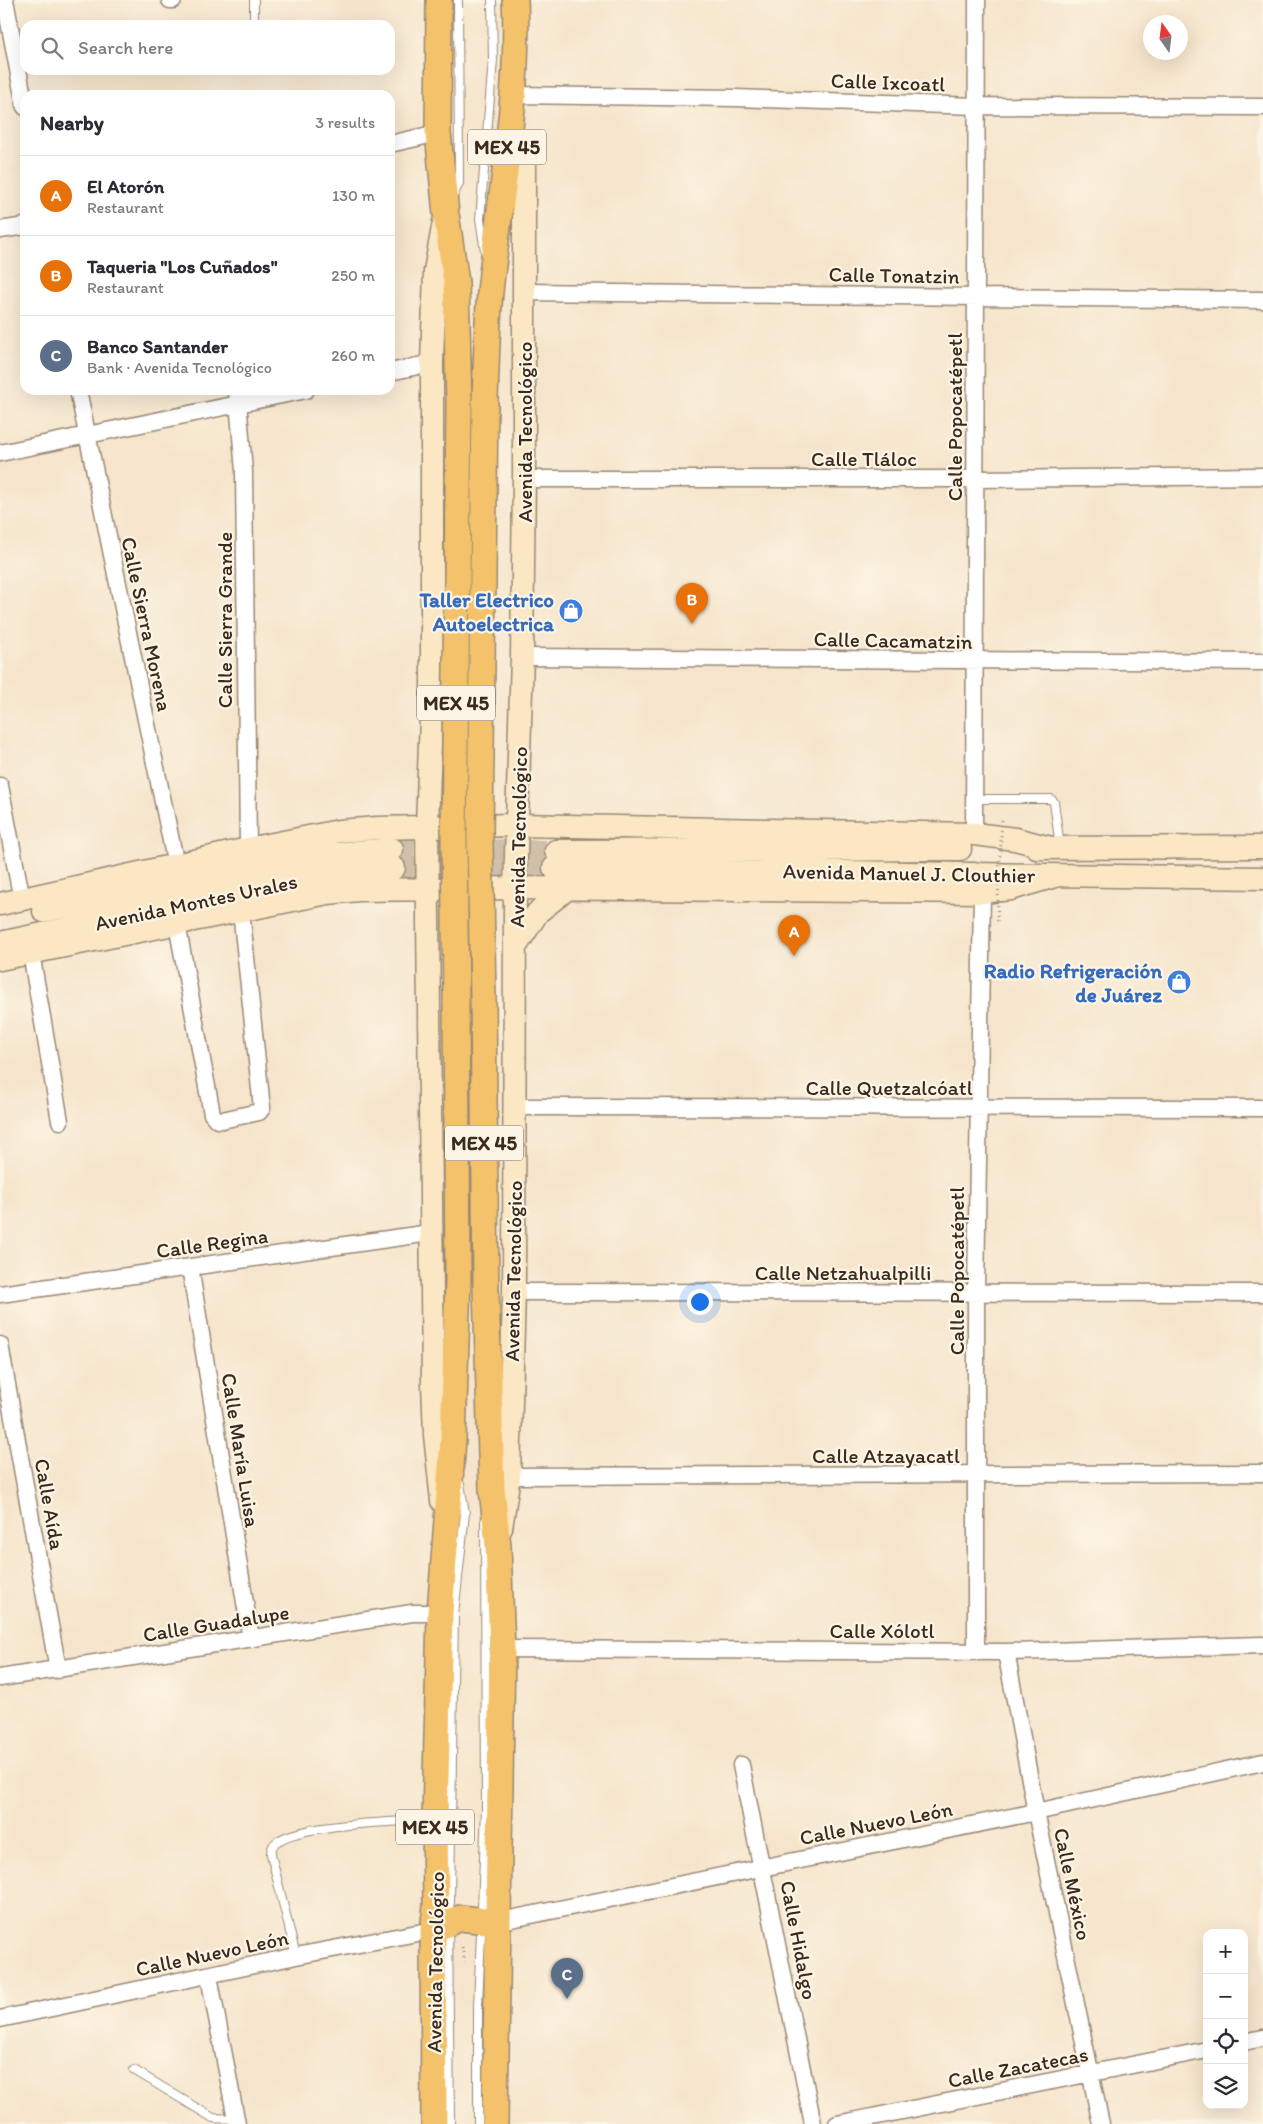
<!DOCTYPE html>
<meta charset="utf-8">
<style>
body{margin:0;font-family:Itim,sans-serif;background:#f2f2f3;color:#2b2b33}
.controls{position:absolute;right:15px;bottom:15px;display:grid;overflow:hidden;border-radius:10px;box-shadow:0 5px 20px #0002}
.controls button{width:45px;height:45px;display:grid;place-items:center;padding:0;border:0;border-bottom:1px solid #e1e1e2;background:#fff;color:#2b2b33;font:25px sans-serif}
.compass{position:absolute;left:1143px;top:15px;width:45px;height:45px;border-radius:50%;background:#fff;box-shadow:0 5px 20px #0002;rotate:346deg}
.you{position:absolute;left:699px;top:1301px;width:18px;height:18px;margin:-12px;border:4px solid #fff;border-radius:50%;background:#1a73e8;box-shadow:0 0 0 8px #1a73e833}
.badge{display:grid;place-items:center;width:32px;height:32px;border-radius:50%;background:#db2777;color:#fff;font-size:16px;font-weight:700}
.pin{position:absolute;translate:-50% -41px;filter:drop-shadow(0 1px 2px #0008)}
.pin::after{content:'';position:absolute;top:26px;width:18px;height:15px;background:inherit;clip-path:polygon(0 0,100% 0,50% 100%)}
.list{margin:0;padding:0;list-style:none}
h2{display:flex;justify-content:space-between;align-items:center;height:65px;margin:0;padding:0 20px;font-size:21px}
h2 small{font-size:16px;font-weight:400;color:#7c7c81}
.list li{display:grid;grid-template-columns:32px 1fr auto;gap:15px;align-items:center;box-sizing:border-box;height:80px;padding:0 20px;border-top:1px solid #e1e1e2}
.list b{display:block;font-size:19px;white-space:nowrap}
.list p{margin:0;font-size:16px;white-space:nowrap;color:#7c7c81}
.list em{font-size:16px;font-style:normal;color:#7c7c81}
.icon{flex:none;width:28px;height:28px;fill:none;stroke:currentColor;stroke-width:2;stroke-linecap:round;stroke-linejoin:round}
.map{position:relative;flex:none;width:1263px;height:2124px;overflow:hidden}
.search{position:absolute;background:#fff;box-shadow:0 5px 20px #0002;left:20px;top:20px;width:375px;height:55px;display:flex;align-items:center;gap:12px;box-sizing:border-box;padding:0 18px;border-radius:15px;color:#7c7c81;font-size:19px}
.panel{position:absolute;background:#fff;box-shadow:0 5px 20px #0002;left:20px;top:90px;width:375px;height:305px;border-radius:15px}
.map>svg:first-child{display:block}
</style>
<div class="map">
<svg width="1263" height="2124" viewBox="0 0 1263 2124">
<rect width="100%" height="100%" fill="#fcf5e5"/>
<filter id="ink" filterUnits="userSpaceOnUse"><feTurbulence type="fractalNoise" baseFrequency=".02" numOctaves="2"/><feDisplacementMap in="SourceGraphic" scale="10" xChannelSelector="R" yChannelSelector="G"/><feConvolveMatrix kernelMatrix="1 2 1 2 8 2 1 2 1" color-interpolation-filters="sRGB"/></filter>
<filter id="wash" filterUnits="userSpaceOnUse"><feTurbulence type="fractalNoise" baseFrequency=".0096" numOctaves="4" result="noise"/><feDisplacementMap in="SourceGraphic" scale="20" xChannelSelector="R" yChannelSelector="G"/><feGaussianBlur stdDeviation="1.12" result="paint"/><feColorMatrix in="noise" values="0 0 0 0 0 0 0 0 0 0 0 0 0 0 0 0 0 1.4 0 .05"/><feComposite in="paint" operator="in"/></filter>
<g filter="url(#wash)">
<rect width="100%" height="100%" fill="#f6e5cc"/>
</g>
<g filter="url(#ink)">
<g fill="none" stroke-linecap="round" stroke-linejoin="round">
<path stroke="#d1c0a9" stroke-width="22" stroke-dasharray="22 11" stroke-linecap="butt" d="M 392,849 L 556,851
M 394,868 L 554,868"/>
<defs>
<path id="lane" d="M 254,0 L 254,25
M 452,199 L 459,183 L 458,0
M 485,251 L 480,219 L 493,60 L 492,0
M 974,799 L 1051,799 L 1054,802 L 1060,847
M 296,1956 L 271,1854 C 271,1848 273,1844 278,1841 C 305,1823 395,1823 431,1819
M 134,2070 L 213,2118 L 236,2119
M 450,2124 L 448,1922 L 450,1901 L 454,1615 L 465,1513 L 460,1484
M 478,2124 L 478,2007 L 486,1809 L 485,1521"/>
<path id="street" d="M 5,0 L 25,107
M 170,0 L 173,0
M 512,95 L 736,98 L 977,106 L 1263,107
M 390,144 L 438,133
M 0,230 L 25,226
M 524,292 L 1263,300
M 390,372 L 432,363
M 78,390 L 176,865
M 237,390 L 244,471 L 248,849
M 0,453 L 306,390
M 524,479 L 976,479 L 1263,476
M 522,657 L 1263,662
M 0,786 L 22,900
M 974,834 L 977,0
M 177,924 L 212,1114 L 217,1120 L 222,1120 L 259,1112 L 262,1108 L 241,911
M 31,953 L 60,1121
M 515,1107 L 1263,1108
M 190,1267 L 251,1639
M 514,1292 L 1263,1293
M 0,1294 L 430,1233
M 0,1345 L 58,1670
M 509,1476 L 1263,1473
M 502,1649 L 1006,1652 L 1263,1645
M 976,1652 L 976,1293 L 982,892
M 1006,1652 L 1036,1812 L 1101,2124
M 0,1678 L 412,1613 L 440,1613
M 741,1765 L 813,2124
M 496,1922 L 1036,1812 L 1263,1762
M 209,1976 L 237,2124
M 0,2019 L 296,1956 L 433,1930
M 1244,2042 L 1263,2038
M 837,2124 L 1207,2050"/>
<path id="secondary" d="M 1037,848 L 1263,847
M 556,851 L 960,849
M 554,868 L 1263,878
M 0,904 L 248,849 L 339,831 L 377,828 L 518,825 L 974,834 L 1015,839 L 1051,848
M 44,911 L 325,855 L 392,849
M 0,943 L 299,880 L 394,868
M 516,946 L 538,912 L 567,889
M 0,959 L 328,893 L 358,890 L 515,888 L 982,892 L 1011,889 L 1055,876
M 442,1501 L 435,1435 L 433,1384 L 427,826 L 432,689 L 432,363 L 435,271 L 444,222
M 501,1528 L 509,1476 L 514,1292 L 515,888 L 522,657 L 524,479 L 524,164 L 510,129"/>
<path id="primary" d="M 439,0 L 438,133 L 446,214 L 456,282 L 459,405
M 485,402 C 486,365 487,328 490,292 C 500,195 520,97 515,0
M 483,998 L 486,1288 L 492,1489 L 498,1546 L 502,1649 L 495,2124
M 433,1930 L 460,1918 L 496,1922
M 434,2124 L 433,1930 L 436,1906 L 435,1819 L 440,1613 L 453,1440 L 458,1278 L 456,1002"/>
</defs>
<use href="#lane" stroke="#988875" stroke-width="10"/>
<use href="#street" stroke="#988875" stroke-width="19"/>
<use href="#secondary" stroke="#988875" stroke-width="25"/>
<use href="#primary" stroke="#988875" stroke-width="28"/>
<path stroke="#988875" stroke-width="3" stroke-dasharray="1 4" stroke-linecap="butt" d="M 462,1947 L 465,1962"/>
<use href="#lane" stroke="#fff" stroke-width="8"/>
<use href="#street" stroke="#fff" stroke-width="16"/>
<use href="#secondary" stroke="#fbe7c3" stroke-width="22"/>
<use href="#primary" stroke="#f4c26a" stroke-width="25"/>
<defs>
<path id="primary-bridge" d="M 483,998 L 480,840 L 485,402
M 456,1002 L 454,839 L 459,405"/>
</defs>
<use href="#primary-bridge" stroke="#988875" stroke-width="28" stroke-linecap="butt"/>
<path stroke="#988875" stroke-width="3" stroke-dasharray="1 4" stroke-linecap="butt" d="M 997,921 L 1002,818"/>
<use href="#primary-bridge" stroke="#f4c26a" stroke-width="25"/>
</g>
</g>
<defs>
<symbol id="shop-disc" viewBox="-11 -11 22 22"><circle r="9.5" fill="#3f7fe0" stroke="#fcf5e5"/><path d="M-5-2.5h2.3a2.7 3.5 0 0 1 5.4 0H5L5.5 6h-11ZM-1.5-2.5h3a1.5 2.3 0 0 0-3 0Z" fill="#fff"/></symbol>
</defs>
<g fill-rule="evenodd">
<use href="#shop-disc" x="557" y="597" width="28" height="28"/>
<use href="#shop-disc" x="1165" y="968" width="28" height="28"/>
</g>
<g text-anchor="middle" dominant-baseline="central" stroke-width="4.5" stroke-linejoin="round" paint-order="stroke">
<g fill="#fcf5e5" stroke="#75675a" stroke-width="1">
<rect x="468" y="129.5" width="78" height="35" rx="4"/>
<rect x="417" y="685.5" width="78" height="35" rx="4"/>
<rect x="445" y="1125.5" width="78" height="35" rx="4"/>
<rect x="396" y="1809.5" width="78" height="35" rx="4"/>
</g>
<g font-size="20" font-weight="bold" fill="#3b2a1e">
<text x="507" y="147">MEX 45</text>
<text x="456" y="703">MEX 45</text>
<text x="484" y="1143">MEX 45</text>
<text x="435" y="1827">MEX 45</text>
</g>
<g font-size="21" fill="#3b2a1e" stroke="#fcf5e5">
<text transform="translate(888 82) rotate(2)">Calle Ixcoatl</text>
<text transform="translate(894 275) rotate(1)">Calle Tonatzin</text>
<text transform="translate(954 417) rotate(-90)">Calle Popocatépetl</text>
<text transform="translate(524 432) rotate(-90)">Avenida Tecnológico</text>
<text x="864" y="458">Calle Tláloc</text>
<text transform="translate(224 620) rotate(-90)">Calle Sierra Grande</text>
<text transform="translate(147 624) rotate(78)">Calle Sierra Morena</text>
<text transform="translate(893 640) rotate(1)">Calle Cacamatzin</text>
<text transform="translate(518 837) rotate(-89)">Avenida Tecnológico</text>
<text transform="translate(909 873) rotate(1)">Avenida Manuel J. Clouthier</text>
<text transform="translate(196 902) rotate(-12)">Avenida Montes Urales</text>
<text x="889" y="1087">Calle Quetzalcóatl</text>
<text transform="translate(212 1243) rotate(-8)">Calle Regina</text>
<text transform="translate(513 1271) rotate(-89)">Avenida Tecnológico</text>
<text transform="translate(956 1271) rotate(-90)">Calle Popocatépetl</text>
<text x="843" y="1272">Calle Netzahualpilli</text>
<text transform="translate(241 1450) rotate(81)">Calle María Luisa</text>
<text x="886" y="1455">Calle Atzayacatl</text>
<text transform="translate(50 1504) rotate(80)">Calle Aída</text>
<text transform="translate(216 1623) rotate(-9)">Calle Guadalupe</text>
<text x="882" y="1630">Calle Xólotl</text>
<text transform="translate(876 1823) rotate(-11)">Calle Nuevo León</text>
<text transform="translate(1073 1884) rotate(78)">Calle México</text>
<text transform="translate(799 1940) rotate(79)">Calle Hidalgo</text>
<text transform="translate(212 1953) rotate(-12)">Calle Nuevo León</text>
<text transform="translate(435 1962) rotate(-89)">Avenida Tecnológico</text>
<text transform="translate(1018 2067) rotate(-11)">Calle Zacatecas</text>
</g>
<g font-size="21" font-weight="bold" fill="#366cbe" stroke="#fcf5e5" text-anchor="end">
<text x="554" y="599">Taller Electrico<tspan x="554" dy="24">Autoelectrica</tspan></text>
<text x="1162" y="970">Radio Refrigeración<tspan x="1162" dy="24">de Juárez</tspan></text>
</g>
</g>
</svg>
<div class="controls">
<button>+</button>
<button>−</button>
<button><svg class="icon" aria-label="locate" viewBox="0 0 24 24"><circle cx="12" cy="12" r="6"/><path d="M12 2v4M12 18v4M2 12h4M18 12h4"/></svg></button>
<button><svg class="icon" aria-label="layers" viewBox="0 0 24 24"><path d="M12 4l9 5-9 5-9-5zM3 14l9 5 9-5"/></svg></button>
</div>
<svg class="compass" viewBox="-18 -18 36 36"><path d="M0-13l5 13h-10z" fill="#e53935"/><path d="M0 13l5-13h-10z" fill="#7c7c81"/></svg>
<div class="you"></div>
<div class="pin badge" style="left:794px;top:956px;background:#e8710a">A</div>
<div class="pin badge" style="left:692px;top:624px;background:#e8710a">B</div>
<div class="pin badge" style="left:567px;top:1999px;background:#5c6f8a">C</div>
<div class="search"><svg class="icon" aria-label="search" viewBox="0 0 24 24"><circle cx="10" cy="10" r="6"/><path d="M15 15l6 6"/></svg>Search here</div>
<section class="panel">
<h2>Nearby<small>3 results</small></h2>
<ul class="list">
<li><span class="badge" style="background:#e8710a">A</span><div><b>El Atorón</b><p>Restaurant</p></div><em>130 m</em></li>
<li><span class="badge" style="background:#e8710a">B</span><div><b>Taqueria &quot;Los Cuñados&quot;</b><p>Restaurant</p></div><em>250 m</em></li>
<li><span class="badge" style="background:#5c6f8a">C</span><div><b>Banco Santander</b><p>Bank · Avenida Tecnológico</p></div><em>260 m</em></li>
</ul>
</section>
</div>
